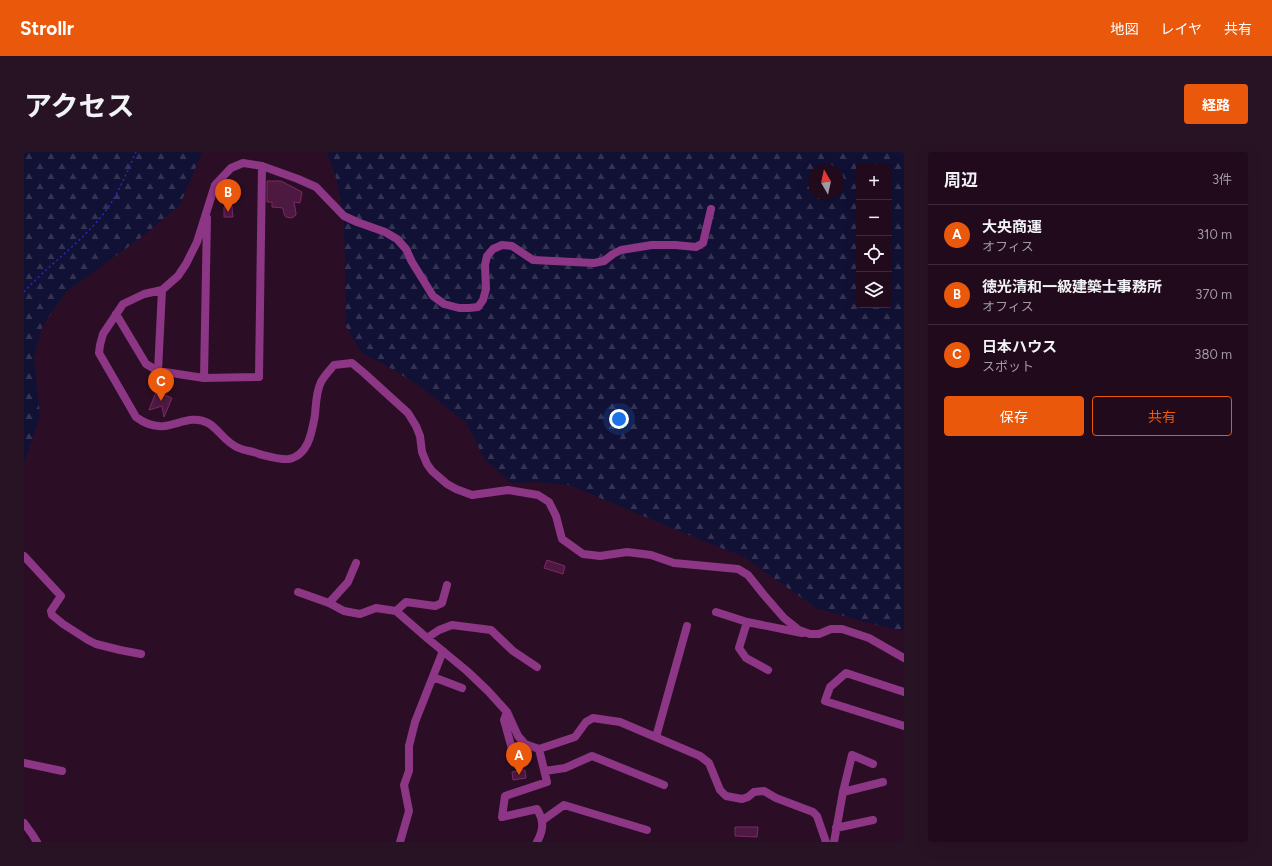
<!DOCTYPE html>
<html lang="ja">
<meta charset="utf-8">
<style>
body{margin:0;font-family:Figtree,"Noto Sans JP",sans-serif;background:#281325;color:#f1f3f6}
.controls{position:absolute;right:12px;top:12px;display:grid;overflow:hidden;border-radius:4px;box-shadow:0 4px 16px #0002}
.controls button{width:36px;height:36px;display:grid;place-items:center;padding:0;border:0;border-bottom:1px solid #3d2b3b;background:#200a1c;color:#f1f3f6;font:20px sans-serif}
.compass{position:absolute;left:784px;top:12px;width:36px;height:36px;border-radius:50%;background:#200a1c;box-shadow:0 4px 16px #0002;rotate:351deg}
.you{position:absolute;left:595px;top:267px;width:14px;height:14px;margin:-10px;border:3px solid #fff;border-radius:50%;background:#1a73e8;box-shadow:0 0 0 6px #1a73e833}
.badge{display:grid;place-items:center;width:26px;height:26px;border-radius:50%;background:#ea580c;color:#fff;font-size:13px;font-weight:700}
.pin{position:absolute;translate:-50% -33px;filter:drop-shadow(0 1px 2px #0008)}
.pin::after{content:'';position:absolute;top:21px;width:14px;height:12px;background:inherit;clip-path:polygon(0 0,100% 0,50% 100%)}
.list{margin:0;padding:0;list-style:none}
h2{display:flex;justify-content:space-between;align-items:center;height:52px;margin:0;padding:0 16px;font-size:17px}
h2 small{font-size:13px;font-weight:400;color:#a29aa3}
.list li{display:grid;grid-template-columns:26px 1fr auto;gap:12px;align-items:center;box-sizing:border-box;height:60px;padding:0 16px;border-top:1px solid #3d2b3b}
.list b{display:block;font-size:15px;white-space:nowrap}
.list p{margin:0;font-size:13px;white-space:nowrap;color:#a29aa3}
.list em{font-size:13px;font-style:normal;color:#a29aa3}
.actions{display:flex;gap:8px;padding:12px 16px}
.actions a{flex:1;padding:9px 0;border:1px solid #ea580c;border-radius:4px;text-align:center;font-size:14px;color:#ea580c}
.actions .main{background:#ea580c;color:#fff}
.icon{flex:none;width:22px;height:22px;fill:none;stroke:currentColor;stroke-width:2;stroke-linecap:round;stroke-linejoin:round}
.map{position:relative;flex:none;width:880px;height:690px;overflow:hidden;border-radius:4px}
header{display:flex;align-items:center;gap:24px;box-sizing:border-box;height:56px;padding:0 20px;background:#ea580c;color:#fff}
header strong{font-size:19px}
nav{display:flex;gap:22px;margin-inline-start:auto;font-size:14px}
.intro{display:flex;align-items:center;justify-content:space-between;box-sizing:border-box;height:96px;padding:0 24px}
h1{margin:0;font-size:28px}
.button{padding:10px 18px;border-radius:4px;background:#ea580c;color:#fff;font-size:14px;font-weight:700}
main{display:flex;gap:24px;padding:0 24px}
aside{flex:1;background:#200a1c;border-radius:4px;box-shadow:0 4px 16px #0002}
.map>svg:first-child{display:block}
</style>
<header>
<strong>Strollr</strong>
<nav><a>地図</a><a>レイヤ</a><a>共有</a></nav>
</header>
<div class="intro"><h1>アクセス</h1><a class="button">経路</a></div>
<main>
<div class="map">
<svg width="880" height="690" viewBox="0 0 880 690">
<defs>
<pattern id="forest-firs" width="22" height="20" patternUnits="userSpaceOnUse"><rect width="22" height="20" fill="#111135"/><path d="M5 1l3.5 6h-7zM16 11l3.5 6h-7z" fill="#353353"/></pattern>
</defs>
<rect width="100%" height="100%" fill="#2b0e25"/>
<path fill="url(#forest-firs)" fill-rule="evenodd" d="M 0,0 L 178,0 L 156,53 L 119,84 L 42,140 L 18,175 L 10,206 L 16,263 L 0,311 Z
M 303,0 L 880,0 L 880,479 L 845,471 L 792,456 L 720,405 L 672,386 L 545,333 L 511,330 L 487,331 L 461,308 L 443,272 L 397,235 L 368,217 L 338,201 L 322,175 L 320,70 L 312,26 ZM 835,15 L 865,15 L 865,153 L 835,153 ZM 790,18 L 814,18 L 814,42 L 790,42 Z"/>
<path fill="#4d1940" stroke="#7b2967" d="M 243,29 L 257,29 L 278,40 L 276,51 L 270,50 L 272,61 L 272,63 L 268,66 L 262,65 L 260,62 L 259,56 L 248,55 L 248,50 L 243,50 Z
M 208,54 L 209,65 L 200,65 L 200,55 Z
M 132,240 L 148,246 L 140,265 L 138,254 L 125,258 Z
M 523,408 L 541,414 L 539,422 L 520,416 Z
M 501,618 L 502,626 L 489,628 L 488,620 Z
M 711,675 L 734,675 L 733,685 L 711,684 Z"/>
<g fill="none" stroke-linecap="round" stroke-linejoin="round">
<path stroke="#2628c6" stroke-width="1.5" stroke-dasharray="2 3" stroke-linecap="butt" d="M 0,140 C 26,111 60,89 83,57 C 95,40 103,20 112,0"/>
<path stroke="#8e3686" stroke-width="8" d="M 687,57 L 679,91 L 672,95 L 651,93 L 628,93 L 597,98 L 589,102 L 580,109 L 570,111 L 509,108 L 488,94 L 478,93 L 469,97 L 463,104 L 461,113 L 462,137 L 459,148 L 454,155 L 445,156 L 435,156 L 420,152 L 409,144 L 388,110 L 382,97 L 373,87 L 361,80 L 333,70 L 320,64 L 292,35 L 274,27 L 238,14 L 219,11 L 207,16 L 191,33 L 173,90 L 162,112 L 154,124 L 138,138 L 120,142 L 99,152 L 79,182 L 76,193 L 75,201 L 112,265 C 120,271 130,275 140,274 C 155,272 170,263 184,271 C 195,277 201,291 215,296 C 221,299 229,299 235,302 C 243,304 257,308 265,307 C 285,303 288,279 291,263 C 292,252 292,240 297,230 C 300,224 306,218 310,213 L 328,211 L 340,221 L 384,261 L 392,274 L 396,284 L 398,300 L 403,312 L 408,319 L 423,332 L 432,337 L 448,343 L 484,338 L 514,343 L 525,350 L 532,364 L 538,387 L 559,402 L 576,404 L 603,400 L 627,403 L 650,411 L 714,417 L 724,423 L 740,443 L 760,466 L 775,478 L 786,482 L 795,482 L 807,477 L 818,477 L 845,486 L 880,506
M 92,162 L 122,212 L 134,219 L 180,226 L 235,225 L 238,14
M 134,219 L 138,138
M 180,226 L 183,66
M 0,404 L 37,444 L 27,459 L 28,463 L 39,472 L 64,488 L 72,492 L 96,498 L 117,502
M 274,440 L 305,451 L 320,459 L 336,462 L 352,456 L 372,459 L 403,486 L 443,519 L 464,539 L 483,560 L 494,584 L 501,592 L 515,597 L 551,585 L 562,570 L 569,566 L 596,570 L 676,604 L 685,611 L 696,638 L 702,644 L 718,647 L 724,645 L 730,640 L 740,639 L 752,646 L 789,660 L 793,664 L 802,690
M 305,451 L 324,430 L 332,411
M 372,459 L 382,450 L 411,454 L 418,451 L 423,433
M 692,460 L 723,470 L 778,481
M 723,470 L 715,496 L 722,506 L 744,518
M 403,486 L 415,478 L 428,473 L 467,478 L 489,499 L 513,515
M 409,525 L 438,536
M 880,540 L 822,521 L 806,535 L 801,549 L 880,574
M 483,560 L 480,568 L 488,597
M 632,585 L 663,474
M 0,611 L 38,619
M 521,619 L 541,616 L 568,604 L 640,633
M 819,640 L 859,630
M 519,668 L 540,653 L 623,678
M 0,671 L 8,682 L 13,690
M 812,676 L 849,668
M 376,690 L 385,659 L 380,633 L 385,619 L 385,594 L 391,570 L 419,499
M 513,690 C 520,677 520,669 513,657 L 478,665 L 481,644 L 523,630 L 515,597
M 810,690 L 819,640 L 828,603 L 849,612"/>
</g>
</svg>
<div class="controls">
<button>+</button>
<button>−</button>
<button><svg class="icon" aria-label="locate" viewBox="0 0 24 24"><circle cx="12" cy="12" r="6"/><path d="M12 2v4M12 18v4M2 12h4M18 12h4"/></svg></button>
<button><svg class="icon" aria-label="layers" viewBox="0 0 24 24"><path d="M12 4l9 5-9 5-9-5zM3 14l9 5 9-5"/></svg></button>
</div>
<svg class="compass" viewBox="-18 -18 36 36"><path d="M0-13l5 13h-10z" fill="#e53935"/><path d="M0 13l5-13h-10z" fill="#a29aa3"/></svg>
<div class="you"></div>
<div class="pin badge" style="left:495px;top:623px">A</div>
<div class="pin badge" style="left:204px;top:60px">B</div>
<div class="pin badge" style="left:137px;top:249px">C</div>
</div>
<aside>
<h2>周辺<small>3件</small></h2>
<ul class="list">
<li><span class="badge">A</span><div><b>大央商運</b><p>オフィス</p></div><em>310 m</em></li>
<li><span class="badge">B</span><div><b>徳光清和一級建築士事務所</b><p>オフィス</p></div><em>370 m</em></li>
<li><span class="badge">C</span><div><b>日本ハウス</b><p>スポット</p></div><em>380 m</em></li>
</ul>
<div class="actions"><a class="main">保存</a><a>共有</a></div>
</aside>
</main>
